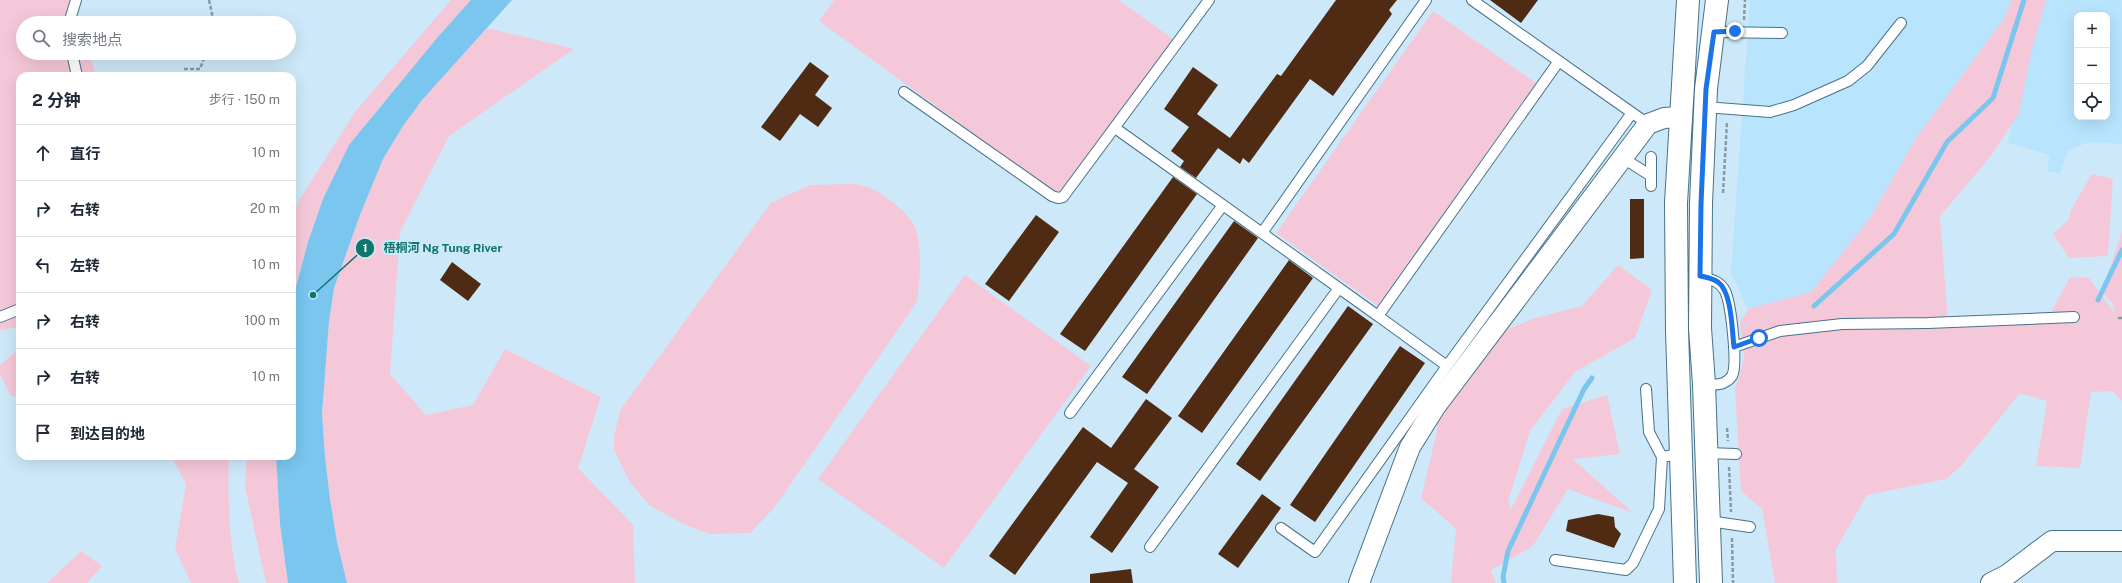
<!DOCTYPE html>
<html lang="zh">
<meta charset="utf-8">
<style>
body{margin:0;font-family:"Public Sans","Noto Sans SC",sans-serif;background:#f2f2f3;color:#1f2937}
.controls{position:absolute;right:12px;top:12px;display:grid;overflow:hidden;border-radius:8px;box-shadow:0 4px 16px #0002}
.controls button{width:36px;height:36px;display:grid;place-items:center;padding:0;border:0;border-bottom:1px solid #e0e1e3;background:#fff;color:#1f2937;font:20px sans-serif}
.stop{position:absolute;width:12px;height:12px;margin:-9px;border:3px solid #1a73e8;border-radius:50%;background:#fff}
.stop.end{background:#1a73e8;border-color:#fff;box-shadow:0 1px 4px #0008}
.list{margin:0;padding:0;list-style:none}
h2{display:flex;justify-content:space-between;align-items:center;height:52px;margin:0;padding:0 16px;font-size:17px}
h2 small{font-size:13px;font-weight:400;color:#747a83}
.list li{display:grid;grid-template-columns:26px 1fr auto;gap:12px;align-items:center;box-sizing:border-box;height:56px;padding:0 16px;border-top:1px solid #e0e1e3}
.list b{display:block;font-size:15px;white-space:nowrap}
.list em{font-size:13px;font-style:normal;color:#747a83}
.icon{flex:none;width:22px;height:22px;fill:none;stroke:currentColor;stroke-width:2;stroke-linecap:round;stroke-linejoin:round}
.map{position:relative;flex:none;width:2122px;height:583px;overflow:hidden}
.search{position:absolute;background:#fff;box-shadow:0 4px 16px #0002;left:16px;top:16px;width:280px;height:44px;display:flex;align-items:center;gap:10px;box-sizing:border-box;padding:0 14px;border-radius:22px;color:#747a83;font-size:15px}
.panel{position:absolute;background:#fff;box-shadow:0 4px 16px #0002;left:16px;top:72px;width:280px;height:388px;border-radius:12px}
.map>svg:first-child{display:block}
</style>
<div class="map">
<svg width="2122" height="583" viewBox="0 0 2122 583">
<rect width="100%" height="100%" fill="#cde9f9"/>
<path fill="#b8e4fe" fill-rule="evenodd" d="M 1750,0 L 2012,0 L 2003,20 L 1916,138 L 1865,226 L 1811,292 L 1748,309 L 1731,273 Z
M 2037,0 L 2122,0 L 2122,144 L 2090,142 L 2068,150 L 2060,174 L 2047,171 L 2050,155 L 2008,143 ZM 2077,15 L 2107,15 L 2107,117 L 2077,117 Z"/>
<path fill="#f5c8d9" d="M 0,0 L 72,0 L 79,23 L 23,23 L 23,53 L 89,53 L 97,76 L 20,76 L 20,327 L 0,330 Z
M 451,0 L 471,0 L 372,116 L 323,199 L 308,242 L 292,302 L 292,220 L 298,202 L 355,112 Z
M 834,0 L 1119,0 L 1173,39 L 1059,196 L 819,21 Z
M 2012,0 L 2046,0 L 2032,49 L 2019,113 L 1991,156 L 1940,216 L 1948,322 L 2048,318 L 2070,277 L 2089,278 L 2116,315 L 2112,303 L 2102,292 L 2122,231 L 2122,401 L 2113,391 L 2091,392 L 2080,468 L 2036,466 L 2047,401 L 2020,393 L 1961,466 L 1946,479 L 1867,495 L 1836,549 L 1837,583 L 1775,583 L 1762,509 L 1741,491 L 1735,390 L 1744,359 L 1740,323 L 1748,309 L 1811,292 L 1870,218 L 1916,138 L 2003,20 Z
M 1433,11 L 1536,83 L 1378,306 L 1276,233 Z
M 487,28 L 574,49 L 449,136 L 400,232 L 390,374 L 426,415 L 473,405 L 505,349 L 601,397 L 578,468 L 633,525 L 635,583 L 347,583 L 345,579 L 337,542 L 330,499 L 325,457 L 322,414 L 329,321 L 334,288 L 360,215 L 383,159 L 403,126 L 421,100 Z
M 2092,174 L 2113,179 L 2108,256 L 2069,258 L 2053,234 L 2069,219 L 2071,210 Z
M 852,184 C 867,185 876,190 888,199 C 898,206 908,214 914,225 C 923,244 920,281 917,302 L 774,508 L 750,533 L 710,534 L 683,524 L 649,505 L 629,481 L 614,449 L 614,436 L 621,409 L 771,203 L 810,185 Z
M 1618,265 L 1652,290 L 1635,338 L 1575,372 L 1530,431 L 1508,502 L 1511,509 L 1562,409 L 1607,395 L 1620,454 L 1573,459 L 1633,513 L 1568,489 L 1533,546 L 1491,570 L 1496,583 L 1451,583 L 1456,529 L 1421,498 L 1437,431 L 1437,408 L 1506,330 L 1532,319 L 1582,306 Z
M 965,275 L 1091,366 L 944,568 L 818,479 Z
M 20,348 L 20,397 L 11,396 L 0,375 L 0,365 Z
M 171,456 L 229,456 C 228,497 228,543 239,583 L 191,583 L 175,549 L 186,484 Z
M 247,456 L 276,456 L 280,524 L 288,583 L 266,583 L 245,487 Z
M 81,551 L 102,566 L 87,583 L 47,583 Z"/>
<path fill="#7ac6ef" d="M 471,0 L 512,0 L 422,100 L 403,126 L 383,159 L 360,215 L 334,288 L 329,321 L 322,414 L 325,457 L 330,499 L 337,542 L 347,583 L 288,583 L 280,524 L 276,456 L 292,456 L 292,302 L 308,242 L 323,199 L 349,145 L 437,38 Z"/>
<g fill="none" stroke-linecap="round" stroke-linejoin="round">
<path stroke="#7ac6ef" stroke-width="5" d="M 2098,300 L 2122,250
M 1814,306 L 1894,234 L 1947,142 L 1993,98 L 2024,0
M 1504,583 L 1503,577 L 1508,551 L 1584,389 L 1592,378"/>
</g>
<path fill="#4e2b12" d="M 1336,0 L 1397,0 L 1389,10 L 1392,14 L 1333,96 L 1310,79 L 1249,163 L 1243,158 L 1240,164 L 1218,148 L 1196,178 L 1180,167 L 1184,161 L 1171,151 L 1189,127 L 1164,109 L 1193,67 L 1218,85 L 1197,114 L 1230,138 L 1277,74 L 1281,76 Z
M 1490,0 L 1538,0 L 1521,23 Z
M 810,62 L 829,76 L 815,95 L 832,108 L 818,127 L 800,114 L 780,141 L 761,127 Z
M 1173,177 L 1197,194 L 1085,351 L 1060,334 Z
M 1630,199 L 1644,199 L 1644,258 L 1630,259 Z
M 1036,215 L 1059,232 L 1009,301 L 985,284 Z
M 1234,221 L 1258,238 L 1147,394 L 1122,377 Z
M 1289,260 L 1313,278 L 1202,433 L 1178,416 Z
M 452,262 L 481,284 L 468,301 L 440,280 Z
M 1348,306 L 1373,324 L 1260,481 L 1236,464 Z
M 1400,346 L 1425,363 L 1315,522 L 1290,505 Z
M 1146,399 L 1172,418 L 1134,469 L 1159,487 L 1112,553 L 1090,537 L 1128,483 L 1097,462 L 1015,575 L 989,556 L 1083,427 L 1111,448 Z
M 1262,494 L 1281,508 L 1238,568 L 1218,554 Z
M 1598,514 L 1614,517 L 1615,527 L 1621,534 L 1614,548 L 1566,531 L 1568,520 Z
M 1131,569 L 1133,583 L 1090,583 L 1090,574 Z"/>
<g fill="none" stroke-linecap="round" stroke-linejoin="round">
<defs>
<path id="service" d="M 1472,0 L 1648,124
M 69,23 L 76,0
M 1714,32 L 1782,33
M 72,53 L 77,76
M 904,92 L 1052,196 L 1058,198 L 1063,197 L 1209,0
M 1705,107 L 1770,112 L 1794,105 L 1848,81 L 1867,66 L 1901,23
M 1115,128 L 1378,316 L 1559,61
M 1623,158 L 1651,176 L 1651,157
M 1651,186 L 1651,176
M 1262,233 L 1426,0
M 1700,276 C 1710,279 1720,281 1725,291 C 1731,303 1738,365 1732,376 C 1725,386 1714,385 1704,384
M 1378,316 L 1447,366
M 0,317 L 20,309
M 1734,347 L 1780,331 L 1842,324 L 1928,323 L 2074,317
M 1646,389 L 1649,432 L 1662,457
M 1070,413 L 1223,205
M 1706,453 L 1736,454
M 1709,521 L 1750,527
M 1281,528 L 1315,552 L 1447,366 L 1632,113
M 1150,547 L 1339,288
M 1555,560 L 1626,570 L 1633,563 L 1659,509 L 1662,457 L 1680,454"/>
<path id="minor" d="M 1359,583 L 1410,447 L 1435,407 L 1648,124 L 1664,118 L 1680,117
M 1991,583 L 2007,575 L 2052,541 L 2122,541"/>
<path id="secondary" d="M 1685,583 L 1677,330 L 1676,203 L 1688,0
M 1711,583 L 1704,384 L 1700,328 L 1701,203 L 1706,89 L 1717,0"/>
</defs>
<use href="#service" stroke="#46728b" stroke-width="12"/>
<use href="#minor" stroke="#46728b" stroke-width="22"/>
<use href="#secondary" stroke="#46728b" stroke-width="24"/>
<path stroke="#839ba9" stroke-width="2.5" stroke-dasharray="4 2" stroke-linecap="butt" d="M 209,0 L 214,23
M 1744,20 L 1745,0
M 184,69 L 200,69 L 206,53
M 1723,193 L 1727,122
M 2118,318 L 2122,318
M 1727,428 L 1728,441
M 1729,467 L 1731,512
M 1732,538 L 1733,583"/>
<use href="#service" stroke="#fff" stroke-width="10"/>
<use href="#minor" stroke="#fff" stroke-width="20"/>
<use href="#secondary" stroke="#fff" stroke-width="22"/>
</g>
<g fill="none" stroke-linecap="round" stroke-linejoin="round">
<path stroke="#1a73e8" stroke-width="5" d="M 1735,31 L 1714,32 L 1706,89 L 1701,204 L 1700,276 C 1706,277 1713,279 1718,282 C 1732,292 1732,331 1734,347 L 1759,338"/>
</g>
<path fill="none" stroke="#0f766e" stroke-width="1.5" d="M313 295L365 248"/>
<g fill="#0f766e" stroke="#cde9f9" stroke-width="1.5">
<circle cx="313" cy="295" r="4"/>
<circle cx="365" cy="248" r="10"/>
</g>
<g font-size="12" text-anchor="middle" font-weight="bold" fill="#fff">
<text x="365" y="252">1</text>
</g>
<g font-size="12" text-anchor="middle" font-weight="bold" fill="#0f766e" stroke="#cde9f9" stroke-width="4" stroke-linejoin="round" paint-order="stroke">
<text x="443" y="252">梧桐河 Ng Tung River</text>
</g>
</svg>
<div class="controls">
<button>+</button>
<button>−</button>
<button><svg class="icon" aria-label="locate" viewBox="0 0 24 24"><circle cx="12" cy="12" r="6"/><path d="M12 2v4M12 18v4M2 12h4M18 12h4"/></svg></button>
</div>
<div class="stop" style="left:1759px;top:338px"></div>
<div class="stop end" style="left:1735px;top:31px"></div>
<div class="search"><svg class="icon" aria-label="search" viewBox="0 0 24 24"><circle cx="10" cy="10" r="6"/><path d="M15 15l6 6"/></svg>搜索地点</div>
<section class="panel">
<h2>2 分钟<small>步行 · 150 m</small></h2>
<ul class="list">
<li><svg class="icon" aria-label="ahead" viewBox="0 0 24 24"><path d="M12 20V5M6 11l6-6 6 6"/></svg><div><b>直行</b></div><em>10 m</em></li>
<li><svg class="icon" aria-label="right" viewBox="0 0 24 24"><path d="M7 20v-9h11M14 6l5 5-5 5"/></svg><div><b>右转</b></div><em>20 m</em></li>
<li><svg class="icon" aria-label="left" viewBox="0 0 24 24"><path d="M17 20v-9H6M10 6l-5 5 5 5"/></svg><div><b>左转</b></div><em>10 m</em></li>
<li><svg class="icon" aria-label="right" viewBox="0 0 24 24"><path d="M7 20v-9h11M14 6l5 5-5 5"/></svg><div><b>右转</b></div><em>100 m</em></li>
<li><svg class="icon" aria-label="right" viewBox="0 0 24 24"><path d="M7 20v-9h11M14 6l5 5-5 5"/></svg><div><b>右转</b></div><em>10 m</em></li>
<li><svg class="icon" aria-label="arrive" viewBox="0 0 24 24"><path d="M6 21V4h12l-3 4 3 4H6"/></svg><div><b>到达目的地</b></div></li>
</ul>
</section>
</div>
